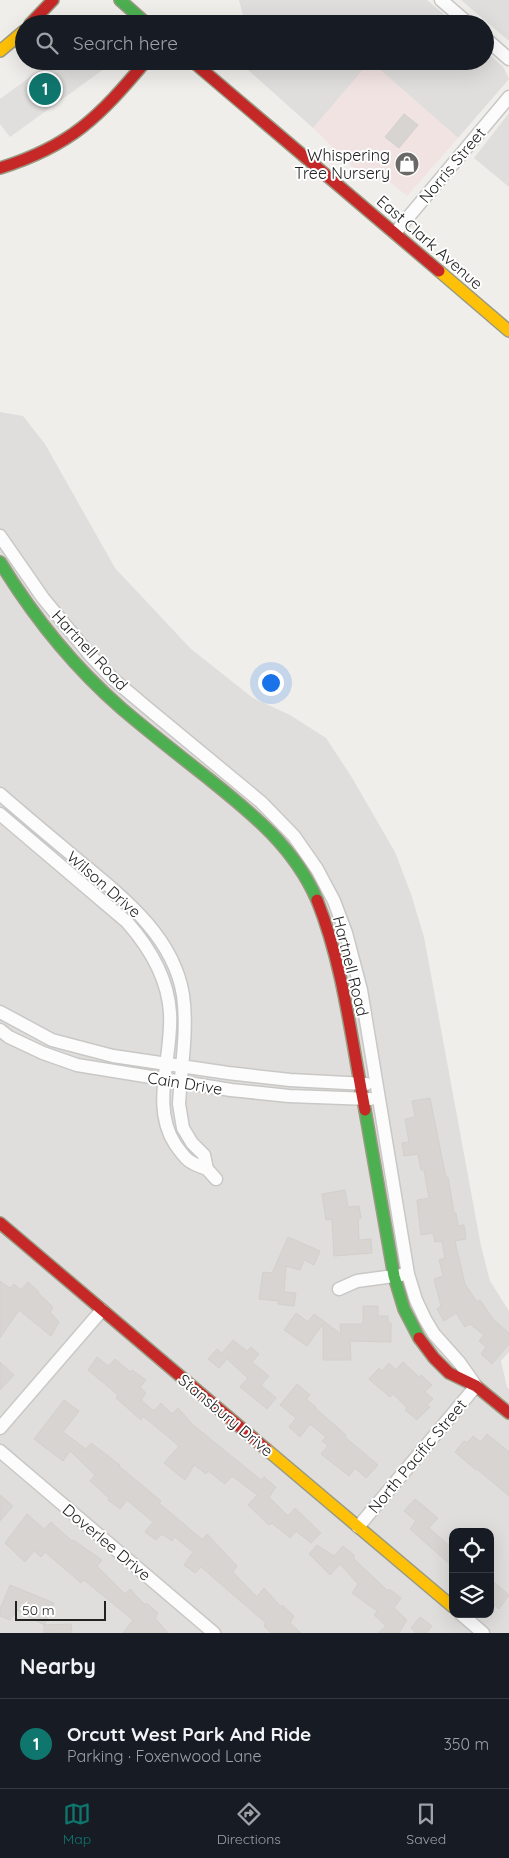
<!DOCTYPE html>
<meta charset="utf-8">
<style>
body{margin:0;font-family:Quicksand,sans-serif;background:#20242c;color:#f1f3f6}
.controls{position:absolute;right:15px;bottom:15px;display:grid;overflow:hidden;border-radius:10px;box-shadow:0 5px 20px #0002}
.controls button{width:45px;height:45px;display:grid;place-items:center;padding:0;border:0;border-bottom:1px solid #363941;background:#171b24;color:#f1f3f6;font:25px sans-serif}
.scale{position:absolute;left:15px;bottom:12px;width:91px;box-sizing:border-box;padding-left:5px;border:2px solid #222;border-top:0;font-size:14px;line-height:18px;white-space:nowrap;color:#222;-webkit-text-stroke:4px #fff;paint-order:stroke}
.you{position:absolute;left:270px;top:682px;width:18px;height:18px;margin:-12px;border:4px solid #fff;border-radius:50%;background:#1a73e8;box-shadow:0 0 0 8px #1a73e833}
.badge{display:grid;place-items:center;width:32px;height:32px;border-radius:50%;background:#0f766e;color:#fff;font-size:16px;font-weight:700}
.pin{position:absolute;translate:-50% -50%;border:2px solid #fff;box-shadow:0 1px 5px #0006}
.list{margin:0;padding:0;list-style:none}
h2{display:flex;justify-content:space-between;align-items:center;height:65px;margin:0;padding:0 20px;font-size:21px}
h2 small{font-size:16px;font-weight:400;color:#9ea1a6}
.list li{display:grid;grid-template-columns:32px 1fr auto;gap:15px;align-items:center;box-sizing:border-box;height:90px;padding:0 20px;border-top:1px solid #363941}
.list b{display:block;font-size:19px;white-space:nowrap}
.list p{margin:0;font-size:16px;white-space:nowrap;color:#9ea1a6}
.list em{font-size:16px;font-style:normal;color:#9ea1a6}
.icon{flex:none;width:28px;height:28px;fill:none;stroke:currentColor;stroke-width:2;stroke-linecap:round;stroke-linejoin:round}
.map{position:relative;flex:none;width:509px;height:1633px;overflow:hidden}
.search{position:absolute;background:#171b24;box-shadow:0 5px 20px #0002;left:15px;right:15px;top:15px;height:55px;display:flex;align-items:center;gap:12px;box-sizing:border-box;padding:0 18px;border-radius:28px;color:#9ea1a6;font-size:19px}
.sheet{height:155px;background:#171b24}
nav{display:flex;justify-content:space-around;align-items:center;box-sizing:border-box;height:70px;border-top:1px solid #363941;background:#171b24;font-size:14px;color:#9ea1a6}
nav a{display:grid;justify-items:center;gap:2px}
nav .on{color:#0f766e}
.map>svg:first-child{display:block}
</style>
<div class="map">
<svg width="509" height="1633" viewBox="0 0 509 1633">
<rect width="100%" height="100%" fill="#f0eeeb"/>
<path fill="#dfdedc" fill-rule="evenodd" d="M 239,0 L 427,0 L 455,24 L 245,24 Z
M 461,0 L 509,0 L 509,41 Z
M 485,50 L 504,68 L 509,79 L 458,138 L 371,62 L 313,128 L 248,70 L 244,61 L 485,61 Z
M 509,113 L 509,187 L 474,158 Z
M 0,412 L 23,416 L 45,444 L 115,568 L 191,649 L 253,698 L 290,715 L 326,738 L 351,776 L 395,852 L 411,894 L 424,937 L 481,1246 L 490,1281 L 509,1311 L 509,1352 L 501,1361 L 507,1387 L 509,1389 L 509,1633 L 0,1633 ZM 453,1532 L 490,1532 L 490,1614 L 453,1614 Z"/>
<path fill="#f1e3e1" d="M 370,61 L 458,138 L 407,196 L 386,179 L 371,180 L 352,166 L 313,128 Z"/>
<path fill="#e0dfde" d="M 52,61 L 115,61 L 10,137 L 0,124 L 0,99 Z"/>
<path fill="#d7d4d2" stroke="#d3d0cc" d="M 404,114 L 418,125 L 399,148 L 385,137 Z
M 430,1098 L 446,1178 L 448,1177 L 454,1213 L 456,1213 L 458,1226 L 464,1225 L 466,1239 L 455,1241 L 465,1284 L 477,1302 L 480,1300 L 493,1319 L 509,1333 L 509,1344 L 492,1364 L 481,1354 L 486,1347 L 479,1341 L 484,1335 L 470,1324 L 465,1327 L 456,1313 L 444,1321 L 437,1309 L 441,1306 L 434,1279 L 443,1276 L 439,1260 L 445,1258 L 442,1241 L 435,1242 L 433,1233 L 421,1235 L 417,1200 L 429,1198 L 424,1170 L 421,1170 L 418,1154 L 404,1156 L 402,1143 L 409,1142 L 405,1119 L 415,1117 L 412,1101 Z
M 345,1190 L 348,1207 L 359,1206 L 361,1218 L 358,1219 L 359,1240 L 371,1239 L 372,1253 L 334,1256 L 332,1219 L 326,1220 L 322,1194 Z
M 288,1237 L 320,1251 L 314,1265 L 304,1260 L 300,1270 L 286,1266 L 284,1292 L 296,1293 L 294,1306 L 278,1304 L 279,1301 L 259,1299 L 263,1272 L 272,1273 Z
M 0,1281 L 10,1288 L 14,1284 L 21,1290 L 28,1282 L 39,1292 L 38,1293 L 53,1307 L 50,1312 L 59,1322 L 51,1336 L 19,1310 L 0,1338 Z
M 363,1306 L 378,1306 L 378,1316 L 388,1316 L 388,1323 L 391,1323 L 391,1342 L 350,1341 L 351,1360 L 323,1360 L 323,1324 L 307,1346 L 284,1330 L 296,1313 L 308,1322 L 314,1314 L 341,1334 L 340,1324 L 363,1324 Z
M 233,1340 L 247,1351 L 251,1347 L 259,1354 L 252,1362 L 269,1376 L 261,1385 L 276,1398 L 267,1409 L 240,1387 L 248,1378 L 227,1359 L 219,1368 L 208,1359 L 217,1349 L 222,1353 Z
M 97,1357 L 108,1366 L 115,1359 L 130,1372 L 132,1370 L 146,1380 L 140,1387 L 146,1393 L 141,1400 L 154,1411 L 161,1403 L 172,1414 L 178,1408 L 192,1424 L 261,1480 L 264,1477 L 276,1487 L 269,1497 L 288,1516 L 295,1508 L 321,1533 L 311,1543 L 296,1531 L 290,1538 L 272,1523 L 269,1525 L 248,1505 L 257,1495 L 232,1476 L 225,1484 L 208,1471 L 206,1474 L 194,1465 L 185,1480 L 164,1463 L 179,1446 L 143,1416 L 141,1420 L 116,1398 L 118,1395 L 88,1370 Z
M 0,1362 L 14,1375 L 0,1390 Z
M 403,1362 L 419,1377 L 421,1375 L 432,1385 L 425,1392 L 433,1399 L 427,1405 L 430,1407 L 417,1420 L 405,1410 L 407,1408 L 393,1394 L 390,1397 L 369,1379 L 379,1368 L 382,1371 L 389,1363 L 396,1370 Z
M 297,1384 L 310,1395 L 306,1399 L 316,1407 L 315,1408 L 346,1435 L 345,1437 L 378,1465 L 366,1478 L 355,1468 L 349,1476 L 321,1454 L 328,1446 L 322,1441 L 326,1437 L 310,1424 L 300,1437 L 289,1427 L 296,1418 L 280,1405 Z
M 64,1400 L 79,1411 L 63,1432 L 86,1449 L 91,1443 L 120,1465 L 119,1466 L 161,1501 L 159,1503 L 203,1540 L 207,1534 L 237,1566 L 233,1572 L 257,1597 L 264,1588 L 281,1607 L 282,1605 L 294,1616 L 290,1623 L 301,1633 L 271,1633 L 264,1626 L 266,1623 L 201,1567 L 195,1573 L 184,1565 L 193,1552 L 175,1537 L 172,1541 L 162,1534 L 156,1540 L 145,1532 L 153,1522 L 127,1500 L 120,1509 L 108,1500 L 109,1498 L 90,1481 L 95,1475 L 70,1451 L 63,1461 L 34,1439 Z
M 487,1434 L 509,1452 L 509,1496 L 477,1469 L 476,1470 L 455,1452 L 464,1441 L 467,1443 L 473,1436 L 481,1442 Z
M 0,1495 L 13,1506 L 0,1521 Z
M 415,1499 L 438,1518 L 429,1528 L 453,1549 L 453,1567 L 410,1529 L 416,1521 L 404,1511 Z
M 27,1514 L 44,1529 L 51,1522 L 72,1541 L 73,1540 L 102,1560 L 97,1566 L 125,1594 L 130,1589 L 145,1605 L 146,1603 L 158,1613 L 155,1618 L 168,1633 L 123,1633 L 133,1620 L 84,1580 L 81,1583 L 45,1552 L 41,1557 L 34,1551 L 25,1562 L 5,1543 Z
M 317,1545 L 334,1556 L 343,1546 L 355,1556 L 353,1558 L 388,1591 L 389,1589 L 401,1598 L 394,1608 L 407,1620 L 399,1633 L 378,1633 L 386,1626 L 374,1615 L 377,1611 L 352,1593 L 358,1584 L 340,1564 L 330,1575 L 309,1554 Z
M 490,1579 L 509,1595 L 499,1609 L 490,1602 Z
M 10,1585 L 54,1603 L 44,1625 L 71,1624 L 72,1633 L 44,1633 L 44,1625 L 17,1610 L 10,1620 L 0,1616 L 0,1609 Z
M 420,1617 L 432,1626 L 427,1633 L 416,1633 L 411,1628 Z"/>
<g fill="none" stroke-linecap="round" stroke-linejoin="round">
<defs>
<path id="street" d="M 441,0 L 469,24
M 485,38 L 509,59
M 395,233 L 509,97
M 0,536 L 43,598 L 90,655 L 113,679 L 145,706 L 261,802 L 294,836 L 317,869 L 334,901 L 346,933 L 361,990 L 408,1274 L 416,1300 L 425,1319 L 434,1334 L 459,1362 L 476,1386 L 358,1527
M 0,794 C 24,815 48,835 72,855 C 117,893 173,933 183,995 C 188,1031 181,1068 179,1104 L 183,1128 L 192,1143 L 204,1155 L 207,1169 L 216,1179
M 0,814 L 127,922 C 149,947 168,978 170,1013 C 173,1056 150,1106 175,1144 C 186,1160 189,1163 207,1169
M 0,1012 L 52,1040 L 113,1056 L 228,1073 L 290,1080 L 366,1084
M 0,1030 L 9,1037 L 43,1053 L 77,1065 L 231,1090 L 289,1096 L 370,1099
M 339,1289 L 357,1281 L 401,1275
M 0,1428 L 102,1310
M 0,1451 L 214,1633
M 461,1614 L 483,1633"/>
<path id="fast" d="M 120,0 L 147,24
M 0,562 C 33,616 73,666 121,708 C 148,731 176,753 204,775 C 250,812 293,845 317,900
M 365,1110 L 394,1276 L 404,1309 L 419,1338"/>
<path id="slow" d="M 0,51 L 24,31
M 439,271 L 509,331
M 266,1449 L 453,1607"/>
<path id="jam" d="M 30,24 L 53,0
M 192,61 L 439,271
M 0,168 C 71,146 99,117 146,61
M 317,900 C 344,968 351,1039 365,1110
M 0,1223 L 266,1449
M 419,1338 L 434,1358 L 449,1373 L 476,1386 L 509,1413"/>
</defs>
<use href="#street" stroke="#c9c8c7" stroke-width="15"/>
<use href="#fast" stroke="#999a82" stroke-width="14"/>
<use href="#slow" stroke="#999a82" stroke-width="14"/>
<use href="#jam" stroke="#999a82" stroke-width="14"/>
<use href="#street" stroke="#fdfcfc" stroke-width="12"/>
<use href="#fast" stroke="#4caf50" stroke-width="11"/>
<use href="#slow" stroke="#ffc107" stroke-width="11"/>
<use href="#jam" stroke="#c62828" stroke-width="11"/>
</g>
<defs>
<symbol id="shop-disc" viewBox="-11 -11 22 22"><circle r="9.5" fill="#6a6968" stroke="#fff"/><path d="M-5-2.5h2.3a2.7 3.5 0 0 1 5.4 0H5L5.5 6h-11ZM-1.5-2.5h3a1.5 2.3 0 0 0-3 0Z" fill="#fff"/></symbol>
</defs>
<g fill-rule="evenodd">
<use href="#shop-disc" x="393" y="150" width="28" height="28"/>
</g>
<g text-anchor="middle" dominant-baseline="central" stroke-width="4" stroke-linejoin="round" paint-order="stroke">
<g font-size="16" fill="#222" stroke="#fff" text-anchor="end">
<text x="390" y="155">Whispering<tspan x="390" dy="18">Tree Nursery</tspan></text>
</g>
<g font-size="16" fill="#222" stroke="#fff">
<text transform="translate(452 165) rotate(-50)">Norris Street</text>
<text transform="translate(430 242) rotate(41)">East Clark Avenue</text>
<text transform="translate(90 650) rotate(47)">Hartnell Road</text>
<text transform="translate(104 884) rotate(41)">Wilson Drive</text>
<text transform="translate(351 966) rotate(76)">Hartnell Road</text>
<text transform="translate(185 1083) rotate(9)">Cain Drive</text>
<text transform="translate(226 1415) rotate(40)">Stansbury Drive</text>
<text transform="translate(417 1456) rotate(-50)">North Pacific Street</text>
<text transform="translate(107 1542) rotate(40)">Doverlee Drive</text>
</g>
</g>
</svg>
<div class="controls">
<button><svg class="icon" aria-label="locate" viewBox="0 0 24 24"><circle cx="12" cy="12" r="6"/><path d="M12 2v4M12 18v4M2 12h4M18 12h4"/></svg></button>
<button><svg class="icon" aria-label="layers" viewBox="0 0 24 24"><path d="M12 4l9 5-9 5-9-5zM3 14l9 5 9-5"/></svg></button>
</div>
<div class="scale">50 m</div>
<div class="you"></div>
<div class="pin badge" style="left:45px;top:89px">1</div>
<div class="search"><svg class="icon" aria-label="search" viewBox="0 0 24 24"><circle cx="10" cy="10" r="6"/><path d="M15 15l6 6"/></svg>Search here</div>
</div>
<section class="sheet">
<h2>Nearby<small></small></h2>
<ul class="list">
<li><span class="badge">1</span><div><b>Orcutt West Park And Ride</b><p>Parking · Foxenwood Lane</p></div><em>350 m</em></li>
</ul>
</section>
<nav>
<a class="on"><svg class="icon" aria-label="map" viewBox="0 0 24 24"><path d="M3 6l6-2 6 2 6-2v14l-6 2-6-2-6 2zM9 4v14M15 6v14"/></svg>Map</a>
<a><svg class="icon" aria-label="directions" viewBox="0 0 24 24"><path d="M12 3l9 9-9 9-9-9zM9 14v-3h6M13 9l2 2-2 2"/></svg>Directions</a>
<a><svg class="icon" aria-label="saved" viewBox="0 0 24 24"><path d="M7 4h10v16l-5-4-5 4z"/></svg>Saved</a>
</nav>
